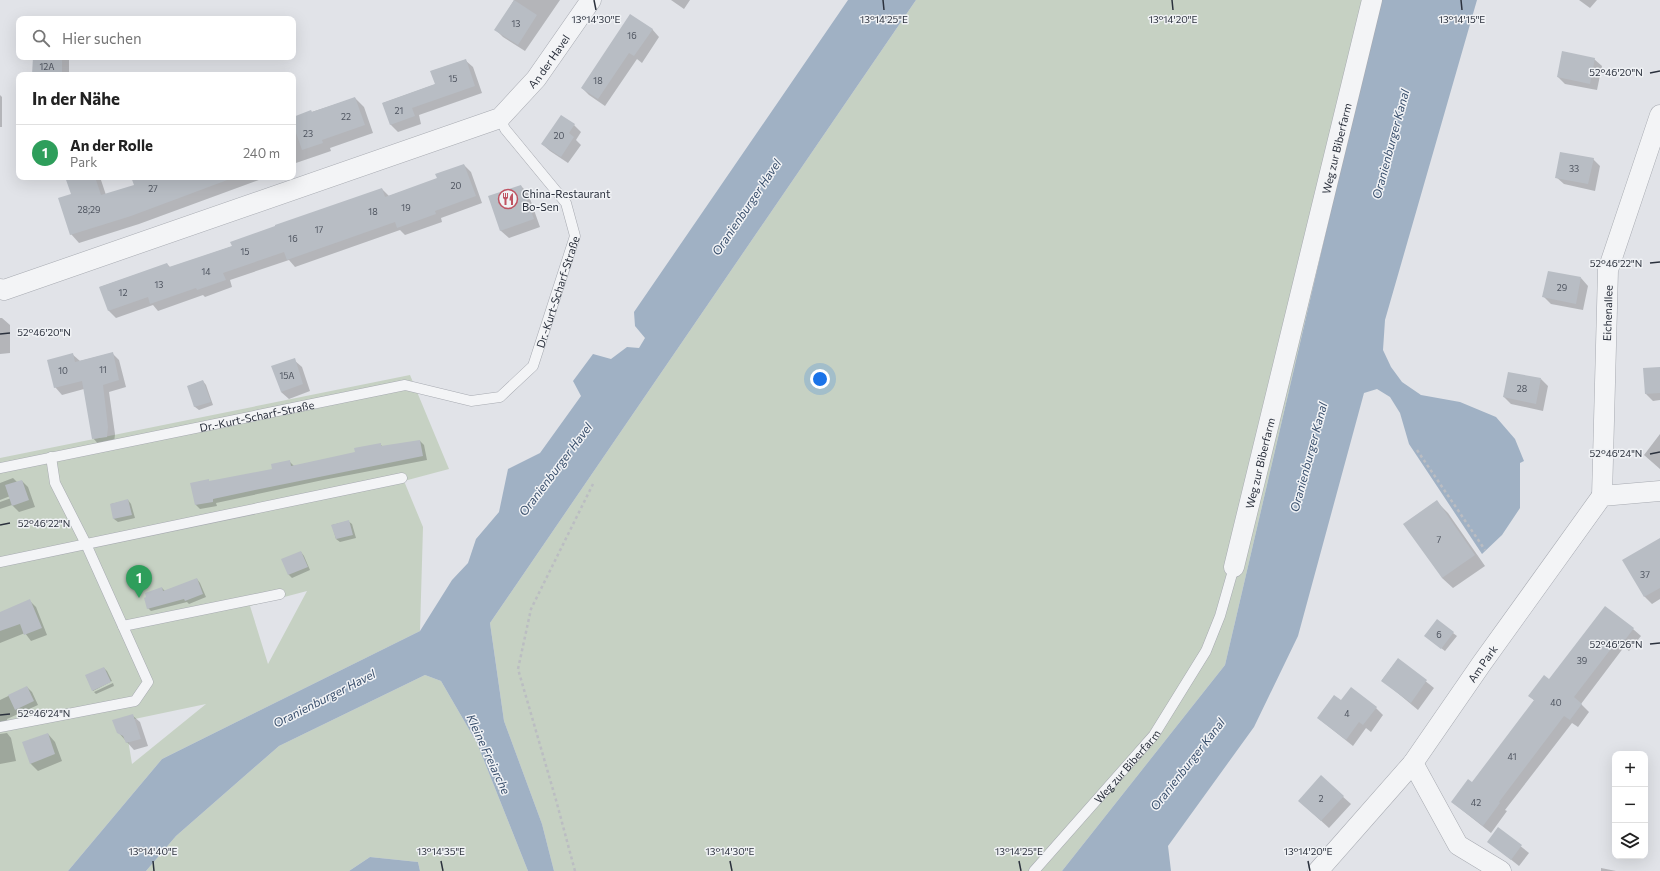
<!DOCTYPE html>
<html lang="de">
<meta charset="utf-8">
<style>
body{margin:0;font-family:Commissioner,sans-serif;background:#f2f2f2;color:#222}
.controls{position:absolute;right:12px;bottom:12px;display:grid;overflow:hidden;border-radius:8px;box-shadow:0 4px 16px #0002}
.controls button{width:36px;height:36px;display:grid;place-items:center;padding:0;border:0;border-bottom:1px solid #e0e0e0;background:#fff;color:#222;font:20px sans-serif}
.you{position:absolute;left:820px;top:379px;width:14px;height:14px;margin:-10px;border:3px solid #fff;border-radius:50%;background:#1a73e8;box-shadow:0 0 0 6px #1a73e833}
.badge{display:grid;place-items:center;width:26px;height:26px;border-radius:50%;background:#0b8043;color:#fff;font-size:13px;font-weight:700}
.pin{position:absolute;translate:-50% -33px;filter:drop-shadow(0 1px 2px #0008)}
.pin::after{content:'';position:absolute;top:21px;width:14px;height:12px;background:inherit;clip-path:polygon(0 0,100% 0,50% 100%)}
.list{margin:0;padding:0;list-style:none}
h2{display:flex;justify-content:space-between;align-items:center;height:52px;margin:0;padding:0 16px;font-size:17px}
h2 small{font-size:13px;font-weight:400;color:#767676}
.list li{display:grid;grid-template-columns:26px 1fr auto;gap:12px;align-items:center;box-sizing:border-box;height:56px;padding:0 16px;border-top:1px solid #e0e0e0}
.list b{display:block;font-size:15px;white-space:nowrap}
.list p{margin:0;font-size:13px;white-space:nowrap;color:#767676}
.list em{font-size:13px;font-style:normal;color:#767676}
.icon{flex:none;width:22px;height:22px;fill:none;stroke:currentColor;stroke-width:2;stroke-linecap:round;stroke-linejoin:round}
.map{position:relative;flex:none;width:1660px;height:871px;overflow:hidden}
.search{position:absolute;background:#fff;box-shadow:0 4px 16px #0002;left:16px;top:16px;width:280px;height:44px;display:flex;align-items:center;gap:10px;box-sizing:border-box;padding:0 14px;border-radius:8px;color:#767676;font-size:15px}
.panel{position:absolute;background:#fff;box-shadow:0 4px 16px #0002;left:16px;top:72px;width:280px;height:108px;border-radius:8px}
.map>svg:first-child{display:block}
</style>
<div class="map">
<svg width="1660" height="871" viewBox="0 0 1660 871">
<rect width="100%" height="100%" fill="#e1e3e8"/>
<path fill="#c6d1c3" fill-rule="evenodd" d="M 916,0 L 1380,0 L 1225,665 L 1062,871 L 554,871 L 542,824 L 504,721 L 490,623 Z
M 410,375 L 449,469 L 404,481 L 423,527 L 420,631 L 162,759 L 68,871 L 0,871 L 0,458 ZM 307,591 L 268,664 L 250,606 ZM 206,704 L 132,764 L 125,721 Z
M 425,675 L 441,681 L 477,743 L 528,871 L 420,871 L 418,862 L 370,857 L 349,871 L 146,871 L 176,836 L 279,746 Z"/>
<path fill="#a0b1c4" d="M 848,0 L 916,0 L 490,623 L 504,721 L 542,824 L 554,871 L 528,871 L 477,743 L 441,681 L 425,675 L 279,746 L 176,836 L 146,871 L 68,871 L 162,759 L 420,631 L 452,580 L 468,563 L 476,539 L 499,512 L 508,469 L 540,453 L 581,396 L 573,381 L 593,354 L 611,359 L 627,347 L 639,348 L 645,338 L 635,326 L 634,312 Z
M 1380,0 L 1477,0 L 1385,320 L 1383,350 L 1391,367 L 1402,382 L 1421,395 L 1460,402 L 1496,417 L 1515,439 L 1524,461 L 1520,463 L 1520,508 L 1502,535 L 1482,554 L 1409,444 L 1400,413 L 1390,397 L 1377,389 L 1364,393 L 1298,636 L 1254,727 L 1168,846 L 1171,871 L 1062,871 L 1225,665 Z
M 370,857 L 418,862 L 420,871 L 349,871 Z"/>
<path fill="#0003" d="M 514,0 L 560,0 L 525,51 L 503,37 L 496,30 Z
M 671,0 L 690,0 L 684,9 Z
M 1579,0 L 1597,0 L 1590,8 Z
M 652,29 L 659,37 L 642,63 L 637,59 L 605,106 L 589,95 L 582,88 Z
M 34,57 L 69,57 L 69,75 L 33,75 Z
M 1594,59 L 1602,66 L 1597,90 L 1565,84 L 1558,77 Z
M 465,60 L 473,67 L 482,93 L 419,115 L 421,124 L 398,132 L 391,125 L 383,103 L 436,84 Z
M 0,95 L 2,97 L 2,127 L 0,127 Z
M 355,98 L 364,107 L 373,133 L 330,148 L 331,151 L 293,164 L 293,127 L 295,126 L 293,118 Z
M 574,125 L 581,132 L 576,140 L 581,145 L 568,163 L 550,151 L 542,144 Z
M 1593,159 L 1600,166 L 1595,191 L 1564,184 L 1556,177 Z
M 464,165 L 471,172 L 482,203 L 441,218 L 442,222 L 405,235 L 400,230 L 295,267 L 289,260 L 230,280 L 232,287 L 205,297 L 203,295 L 158,311 L 153,305 L 116,318 L 109,311 L 100,287 L 167,264 L 171,268 L 233,246 L 382,189 L 389,196 L 438,179 Z
M 66,177 L 100,177 L 106,195 L 135,186 L 134,177 L 267,177 L 139,224 L 79,243 L 71,234 L 72,194 Z
M 521,186 L 528,193 L 540,227 L 509,238 L 501,231 L 489,197 Z
M 1581,278 L 1588,286 L 1583,310 L 1551,304 L 1544,297 Z
M 0,318 L 2,318 L 10,325 L 10,353 L 0,354 Z
M 112,353 L 119,360 L 126,387 L 109,392 L 115,434 L 114,444 L 100,446 L 93,438 L 84,389 L 62,395 L 55,387 L 72,354 L 80,361 Z
M 294,360 L 302,367 L 310,391 L 289,399 L 281,392 Z
M 1660,368 L 1660,400 L 1653,401 L 1646,394 Z
M 1541,379 L 1548,386 L 1543,411 L 1511,404 L 1504,397 Z
M 203,381 L 206,385 L 213,405 L 199,410 L 195,407 L 188,386 Z
M 1660,434 L 1660,469 L 1644,455 Z
M 420,441 L 424,445 L 427,460 L 323,480 L 216,503 L 217,506 L 200,509 L 196,505 L 191,484 L 210,482 L 273,470 L 289,461 L 294,466 L 356,453 L 380,444 L 383,447 Z
M 13,478 L 17,482 L 22,481 L 28,487 L 35,507 L 19,512 L 12,505 L 0,509 L 0,502 L 14,497 L 13,495 L 0,500 L 0,483 Z
M 128,500 L 131,504 L 135,518 L 118,522 L 114,519 L 111,504 Z
M 1437,502 L 1448,513 L 1485,566 L 1453,588 L 1442,578 Z
M 348,521 L 352,524 L 356,538 L 340,542 L 336,539 L 332,525 Z
M 1660,546 L 1660,599 L 1652,604 L 1645,597 L 1624,560 Z
M 301,552 L 304,556 L 310,570 L 292,578 L 288,574 Z
M 197,579 L 200,583 L 206,597 L 189,604 L 187,602 L 151,611 L 148,608 L 162,588 L 165,591 Z
M 30,601 L 36,607 L 47,635 L 31,641 L 25,633 L 0,643 L 0,616 Z
M 1633,629 L 1641,636 L 1629,651 L 1624,647 L 1581,704 L 1589,712 L 1578,727 L 1572,723 L 1505,810 L 1507,811 L 1491,833 L 1452,802 L 1472,783 L 1535,701 L 1529,696 L 1549,680 Z
M 1453,633 L 1457,636 L 1445,651 L 1429,639 Z
M 1398,659 L 1434,688 L 1418,710 L 1382,680 Z
M 104,668 L 107,671 L 112,681 L 93,691 L 86,676 Z
M 113,683 L 114,686 L 96,694 L 94,692 Z
M 27,687 L 32,692 L 38,705 L 7,719 L 8,724 L 0,727 L 0,700 Z
M 1341,701 L 1376,708 L 1383,715 L 1371,732 L 1366,728 L 1353,746 L 1318,718 Z
M 132,715 L 140,722 L 148,746 L 134,750 L 118,732 Z
M 7,733 L 11,738 L 16,761 L 0,764 L 0,734 Z
M 48,734 L 55,742 L 62,761 L 38,771 L 31,764 L 23,743 Z
M 1321,777 L 1351,804 L 1329,828 L 1307,808 Z
M 1499,829 L 1529,853 L 1519,866 L 1489,842 Z
M 1601,868 L 1616,871 L 1601,871 Z"/>
<path fill="#b8bdc4" d="M 514,0 L 537,15 L 518,45 L 494,30 Z
M 630,14 L 653,29 L 634,56 L 629,53 L 598,99 L 581,88 Z
M 1562,51 L 1595,58 L 1590,84 L 1557,77 Z
M 33,57 L 62,57 L 62,75 L 32,75 Z
M 466,59 L 475,86 L 412,108 L 415,116 L 390,125 L 382,103 L 435,84 L 430,71 Z
M 355,97 L 365,125 L 322,140 L 323,143 L 302,150 L 293,124 L 293,117 L 311,110 L 312,112 Z
M 561,115 L 575,124 L 569,133 L 574,137 L 561,157 L 541,144 Z
M 1560,152 L 1594,158 L 1588,184 L 1555,178 Z
M 464,164 L 476,196 L 435,211 L 436,214 L 397,228 L 395,222 L 287,260 L 284,252 L 223,273 L 226,280 L 197,290 L 196,288 L 150,304 L 148,297 L 108,311 L 99,287 L 167,263 L 169,267 L 232,246 L 230,242 L 275,226 L 275,225 L 382,188 L 385,197 L 437,178 L 435,174 Z
M 65,177 L 95,177 L 101,195 L 134,185 L 131,177 L 230,177 L 230,179 L 131,216 L 70,235 L 58,198 L 71,194 Z
M 521,185 L 534,219 L 500,231 L 488,196 Z
M 1548,271 L 1581,277 L 1576,304 L 1542,297 Z
M 113,352 L 119,380 L 103,385 L 108,427 L 107,437 L 92,439 L 82,381 L 54,388 L 47,360 L 73,353 L 75,362 Z
M 295,358 L 303,384 L 281,392 L 271,366 Z
M 1660,367 L 1660,393 L 1645,394 L 1643,368 Z
M 1508,372 L 1541,378 L 1536,404 L 1503,397 Z
M 203,380 L 211,402 L 194,407 L 187,386 Z
M 420,440 L 423,456 L 255,490 L 213,499 L 213,502 L 195,505 L 190,483 L 209,479 L 209,481 L 272,469 L 271,464 L 290,460 L 291,466 L 355,452 L 354,448 L 381,443 L 381,446 Z
M 22,480 L 29,500 L 12,506 L 5,485 Z
M 128,499 L 132,515 L 113,519 L 110,504 Z
M 1437,500 L 1475,555 L 1442,578 L 1403,524 Z
M 349,520 L 353,535 L 336,539 L 331,525 Z
M 1660,538 L 1660,588 L 1644,597 L 1622,560 Z
M 301,551 L 308,567 L 288,575 L 281,559 Z
M 197,578 L 203,594 L 185,601 L 184,599 L 147,609 L 144,598 L 146,597 L 145,593 L 162,587 L 163,591 Z
M 30,599 L 42,628 L 24,635 L 20,624 L 0,631 L 0,612 Z
M 1605,606 L 1634,628 L 1622,644 L 1617,641 L 1574,697 L 1582,704 L 1570,720 L 1564,716 L 1499,802 L 1500,803 L 1483,826 L 1451,802 L 1468,779 L 1472,782 L 1534,700 L 1528,696 L 1544,675 L 1549,679 Z
M 1437,619 L 1454,632 L 1441,649 L 1424,636 Z
M 1398,658 L 1427,680 L 1411,703 L 1381,681 Z
M 104,667 L 111,682 L 92,691 L 85,675 Z
M 27,686 L 34,701 L 15,710 L 8,695 Z
M 1351,687 L 1377,707 L 1363,725 L 1359,722 L 1346,740 L 1317,718 L 1334,695 L 1341,700 Z
M 133,714 L 141,739 L 126,743 L 123,736 L 117,733 L 112,720 Z
M 48,733 L 55,754 L 30,764 L 22,742 Z
M 1321,775 L 1344,796 L 1321,821 L 1298,801 Z
M 1498,827 L 1522,845 L 1511,860 L 1487,842 Z"/>
<g fill="none" stroke-linecap="round" stroke-linejoin="round">
<defs>
<g id="service">
<path id="s1" d="M 0,468 L 405,385 L 471,401 L 500,397 L 533,366 L 575,236 L 566,203 L 505,129 L 500,118"/>
<path d="M 0,562 L 402,478"/>
<path d="M 123,626 L 280,594"/>
<path d="M 0,727 L 135,701 L 148,682 L 86,544 L 55,483 L 51,457"/>
<path id="s2" d="M 1034,871 L 1154,735 L 1206,651 L 1220,616 L 1234,567"/>
</g>
<g id="minor">
<path id="s3" d="M 0,289 L 4,290 L 500,118 L 536,79 L 591,0"/>
<path id="s4" d="M 1602,496 L 1608,270 L 1660,115"/>
<path id="s5" d="M 1234,567 L 1372,0"/>
<path d="M 1413,763 L 1458,845 L 1501,871"/>
<path id="s6" d="M 1318,871 L 1413,763 L 1482,663 L 1602,496 L 1660,491"/>
</g>
</defs>
<use href="#service" stroke="#a7aab1" stroke-width="11"/>
<use href="#minor" stroke="#a7aab1" stroke-width="21"/>
<path stroke="#bbbdc2" stroke-width="2.5" stroke-dasharray="3 3" stroke-linecap="butt" d="M 1417,450 L 1485,550
M 575,871 L 556,800 L 518,669 L 531,609 L 593,484"/>
<use href="#service" stroke="#f3f4f6" stroke-width="10"/>
<use href="#minor" stroke="#f3f4f6" stroke-width="20"/>
</g>
<path fill="none" stroke="#2b313d" stroke-width="1.5" d="M 594,0 L 596,10M 883,0 L 884,10M 1172,0 L 1173,10M 1461,0 L 1462,10M 1650,73 L 1660,71M 1650,263 L 1660,262M 0,334 L 10,333M 1650,454 L 1660,452M 0,525 L 10,523M 1650,644 L 1660,643M 0,715 L 10,714M 153,861 L 154,871M 441,861 L 443,871M 730,861 L 732,871M 1019,861 L 1021,871M 1308,861 L 1310,871"/>
<defs>
<symbol id="restaurant-ring" viewBox="-11 -11 22 22"><circle r="9.5" fill="#f0f2f5" stroke="#bf5362" stroke-width="1.5"/><path d="M-5-6h1v4h1v-4h1v4h1v-4h1v5L-1.5 .5V6h-2V.5L-5-1ZM5-6V6H3V1.5H1.5Q1.5-4 5-6Z" fill="#bf5362"/></symbol>
</defs>
<g fill-rule="evenodd">
<use href="#restaurant-ring" x="497" y="188" width="22" height="22"/>
</g>
<g text-anchor="middle" dominant-baseline="central" stroke-width="3" stroke-linejoin="round" paint-order="stroke">
<g font-size="9" fill="#4e545f">
<text x="516" y="23">13</text>
<text x="632" y="35">16</text>
<text x="47" y="66">12A</text>
<text x="453" y="78">15</text>
<text x="598" y="80">18</text>
<text x="399" y="110">21</text>
<text x="346" y="116">22</text>
<text x="308" y="133">23</text>
<text x="559" y="135">20</text>
<text x="1574" y="168">33</text>
<text x="456" y="185">20</text>
<text x="153" y="188">27</text>
<text x="406" y="207">19</text>
<text x="89" y="209">28;29</text>
<text x="373" y="211">18</text>
<text x="319" y="229">17</text>
<text x="293" y="238">16</text>
<text x="245" y="251">15</text>
<text x="206" y="271">14</text>
<text x="159" y="284">13</text>
<text x="1562" y="287">29</text>
<text x="123" y="292">12</text>
<text x="103" y="369">11</text>
<text x="63" y="370">10</text>
<text x="287" y="375">15A</text>
<text x="1522" y="388">28</text>
<text x="1439" y="539">7</text>
<text x="1645" y="574">37</text>
<text x="1439" y="634">6</text>
<text x="1582" y="660">39</text>
<text x="1556" y="702">40</text>
<text x="1347" y="713">4</text>
<text x="1512" y="756">41</text>
<text x="1321" y="798">2</text>
<text x="1476" y="802">42</text>
</g>
<g font-size="11" fill="#2b313d" stroke="#f0f2f5">
<text stroke="none"><textPath href="#s3" startOffset="604">An der Havel</textPath></text>
<text stroke="none"><textPath href="#s5" startOffset="431">Weg zur Biberfarm</textPath></text>
<text stroke="none"><textPath href="#s1" startOffset="634">Dr.-Kurt-Scharf-Straße</textPath></text>
<text stroke="none"><textPath href="#s4" startOffset="183">Eichenallee</textPath></text>
<text stroke="none"><textPath href="#s1" startOffset="262">Dr.-Kurt-Scharf-Straße</textPath></text>
<text stroke="none"><textPath href="#s5" startOffset="107">Weg zur Biberfarm</textPath></text>
<text stroke="none"><textPath href="#s6" startOffset="265">Am Park</textPath></text>
<text stroke="none"><textPath href="#s2" startOffset="140">Weg zur Biberfarm</textPath></text>
</g>
<g font-size="11" fill="#2b313d" stroke="#f0f2f5" text-anchor="start">
<text x="522" y="193">China-Restaurant<tspan x="522" dy="13">Bo-Sen</tspan></text>
</g>
<g font-size="12" font-style="italic" fill="#3a506d" stroke="#f0f2f5">
<text transform="translate(1390 144) rotate(-75)">Oranienburger Kanal</text>
<text transform="translate(746 207) rotate(-56)">Oranienburger Havel</text>
<text transform="translate(1308 457) rotate(-75)">Oranienburger Kanal</text>
<text transform="translate(555 469) rotate(-53)">Oranienburger Havel</text>
<text transform="translate(324 698) rotate(-27)">Oranienburger Havel</text>
<text transform="translate(489 754) rotate(65)">Kleine Freiarche</text>
<text transform="translate(1187 764) rotate(-52)">Oranienburger Kanal</text>
</g>
</g>
<g font-size="10" text-anchor="middle" fill="#2b313d" stroke="#f0f2f5" stroke-width="3" stroke-linejoin="round" paint-order="stroke">
<text x="596" y="23">13°14'30"E</text>
<text x="884" y="23">13°14'25"E</text>
<text x="1173" y="23">13°14'20"E</text>
<text x="1462" y="23">13°14'15"E</text>
<text x="1616" y="76">52°46'20"N</text>
<text x="1616" y="267">52°46'22"N</text>
<text x="44" y="336">52°46'20"N</text>
<text x="1616" y="457">52°46'24"N</text>
<text x="44" y="527">52°46'22"N</text>
<text x="1616" y="648">52°46'26"N</text>
<text x="44" y="717">52°46'24"N</text>
<text x="153" y="855">13°14'40"E</text>
<text x="441" y="855">13°14'35"E</text>
<text x="730" y="855">13°14'30"E</text>
<text x="1019" y="855">13°14'25"E</text>
<text x="1308" y="855">13°14'20"E</text>
</g>
</svg>
<div class="controls">
<button>+</button>
<button>−</button>
<button><svg class="icon" aria-label="layers" viewBox="0 0 24 24"><path d="M12 4l9 5-9 5-9-5zM3 14l9 5 9-5"/></svg></button>
</div>
<div class="you"></div>
<div class="pin badge" style="left:139px;top:598px;background:#2e9e5b">1</div>
<div class="search"><svg class="icon" aria-label="search" viewBox="0 0 24 24"><circle cx="10" cy="10" r="6"/><path d="M15 15l6 6"/></svg>Hier suchen</div>
<section class="panel">
<h2>In der Nähe<small></small></h2>
<ul class="list">
<li><span class="badge" style="background:#2e9e5b">1</span><div><b>An der Rolle</b><p>Park</p></div><em>240 m</em></li>
</ul>
</section>
</div>
